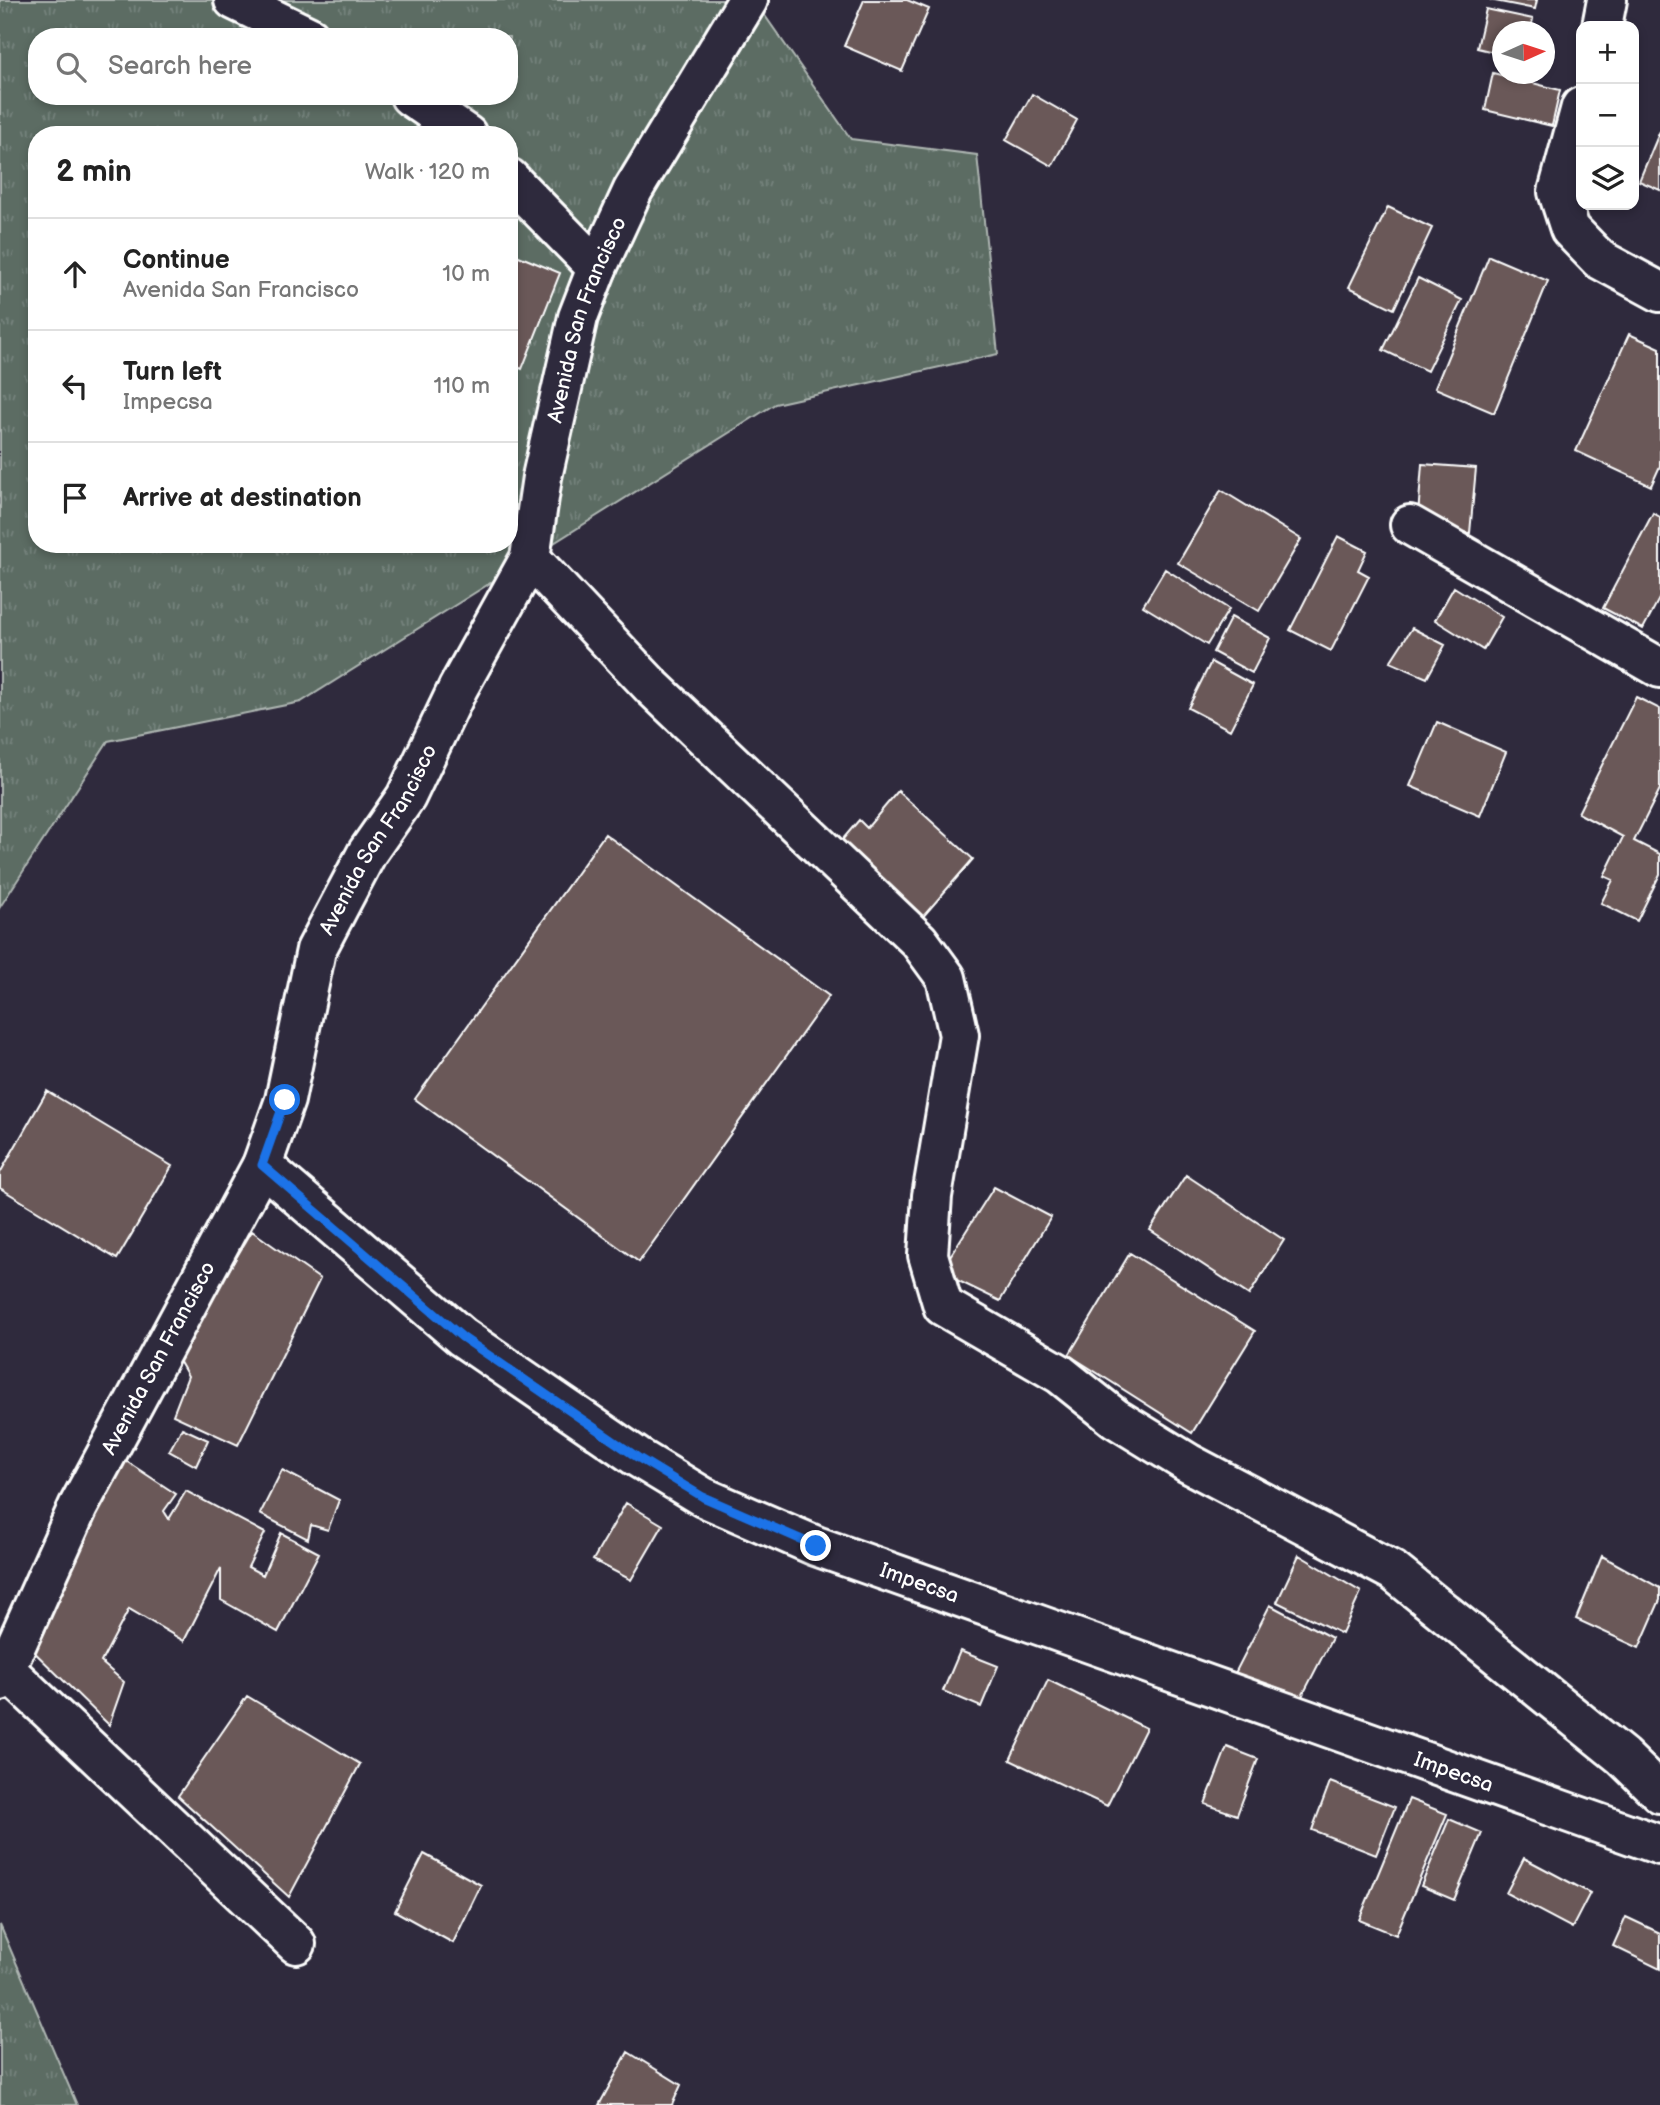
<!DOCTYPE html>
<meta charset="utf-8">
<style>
body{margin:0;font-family:"Balsamiq Sans",sans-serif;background:#f2f2f2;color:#222}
.controls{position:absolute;right:21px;top:21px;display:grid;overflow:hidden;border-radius:14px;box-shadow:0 4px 10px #0003}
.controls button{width:63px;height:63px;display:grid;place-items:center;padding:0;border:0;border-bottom:2px solid #e0e0e0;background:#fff;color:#222;font:35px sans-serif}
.compass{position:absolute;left:1492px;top:21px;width:63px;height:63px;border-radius:50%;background:#fff;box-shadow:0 4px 10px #0003;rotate:87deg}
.stop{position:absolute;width:21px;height:21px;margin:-16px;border:5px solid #1a73e8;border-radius:50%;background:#fff}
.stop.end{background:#1a73e8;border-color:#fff;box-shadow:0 2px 7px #0008}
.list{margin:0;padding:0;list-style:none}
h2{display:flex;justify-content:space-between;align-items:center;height:91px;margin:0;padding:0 28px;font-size:30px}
h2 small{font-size:23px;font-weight:400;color:#767676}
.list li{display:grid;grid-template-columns:46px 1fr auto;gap:21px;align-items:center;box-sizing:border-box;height:112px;padding:0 28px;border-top:2px solid #e0e0e0}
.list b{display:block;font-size:26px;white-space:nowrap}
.list p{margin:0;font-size:23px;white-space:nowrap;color:#767676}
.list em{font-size:23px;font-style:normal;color:#767676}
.icon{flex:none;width:38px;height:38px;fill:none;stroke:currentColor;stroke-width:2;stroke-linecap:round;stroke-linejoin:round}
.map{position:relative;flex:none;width:1660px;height:2105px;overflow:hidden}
.search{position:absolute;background:#fff;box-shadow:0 4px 10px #0003;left:28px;top:28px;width:490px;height:77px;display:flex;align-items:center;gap:18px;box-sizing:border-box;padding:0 24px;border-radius:28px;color:#767676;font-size:26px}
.panel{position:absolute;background:#fff;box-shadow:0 4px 10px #0003;left:28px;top:126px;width:490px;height:427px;border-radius:28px}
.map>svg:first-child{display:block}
</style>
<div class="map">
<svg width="1660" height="2105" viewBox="0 0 1660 2105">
<defs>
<pattern id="grass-tufts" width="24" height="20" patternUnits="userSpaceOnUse" patternTransform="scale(1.75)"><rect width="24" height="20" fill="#5c6c64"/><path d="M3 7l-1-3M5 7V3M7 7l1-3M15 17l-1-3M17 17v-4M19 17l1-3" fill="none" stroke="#74827b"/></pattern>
</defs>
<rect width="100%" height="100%" fill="#2f2a3d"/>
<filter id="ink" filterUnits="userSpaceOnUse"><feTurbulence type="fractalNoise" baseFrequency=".0143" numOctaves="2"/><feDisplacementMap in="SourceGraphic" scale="14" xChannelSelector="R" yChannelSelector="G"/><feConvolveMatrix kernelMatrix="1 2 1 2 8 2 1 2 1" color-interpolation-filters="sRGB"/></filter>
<g filter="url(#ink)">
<path fill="url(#grass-tufts)" stroke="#aeb6b2" stroke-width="2" fill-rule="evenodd" d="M 0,0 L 754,0 L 851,139 L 977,155 L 998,354 L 775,404 L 301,702 L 108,741 L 0,907 ZM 37,37 L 509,37 L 509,96 L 37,96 ZM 37,135 L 509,135 L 509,544 L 37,544 Z
M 0,1925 L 77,2105 L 0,2105 Z"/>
<path fill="#6a5858" stroke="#fff" stroke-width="2" d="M 864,0 L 907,0 L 929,9 L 902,71 L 844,46 Z
M 1490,0 L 1537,0 L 1535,9 Z
M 1486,9 L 1533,19 L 1530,32 L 1502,32 L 1502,54 L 1477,48 Z
M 1493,73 L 1560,90 L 1552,126 L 1485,110 Z
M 1032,94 L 1077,120 L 1052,166 L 1006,140 Z
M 1660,131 L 1660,190 L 1639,181 Z
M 1388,207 L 1432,228 L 1394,309 L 1349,287 Z
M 509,252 L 560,273 L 522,369 L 509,364 Z
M 1489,256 L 1548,281 L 1494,413 L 1435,388 Z
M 1418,278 L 1462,300 L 1427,371 L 1383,350 Z
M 1629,334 L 1660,348 L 1660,466 L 1651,486 L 1576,451 Z
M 1422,464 L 1476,468 L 1470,533 L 1417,528 Z
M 1221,490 L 1301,539 L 1259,611 L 1178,563 Z
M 1653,513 L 1660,517 L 1660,597 L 1643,629 L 1603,608 Z
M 1338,536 L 1367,551 L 1358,570 L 1369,576 L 1331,651 L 1290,630 Z
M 1165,569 L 1229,609 L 1207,645 L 1143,606 Z
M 1454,587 L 1502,617 L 1483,650 L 1435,620 Z
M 1231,617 L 1270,638 L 1252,673 L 1213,652 Z
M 1412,628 L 1445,645 L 1427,678 L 1390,662 Z
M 1211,662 L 1253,685 L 1230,730 L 1188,708 Z
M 1636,697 L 1660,709 L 1660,789 L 1634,841 L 1660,854 L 1660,874 L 1637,921 L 1601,903 L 1613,880 L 1604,876 L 1623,837 L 1578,813 Z
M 1437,722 L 1506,752 L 1480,816 L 1410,786 Z
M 898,791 L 973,859 L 914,927 L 831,853 L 859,820 L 867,828 Z
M 605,834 L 829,996 L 639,1262 L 415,1099 Z
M 47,1091 L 172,1166 L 117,1259 L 0,1188 L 0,1173 Z
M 1186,1175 L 1284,1240 L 1249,1295 L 1150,1230 Z
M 994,1187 L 1051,1217 L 1000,1301 L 940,1272 Z
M 252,1231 L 320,1279 L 238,1445 L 173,1415 L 188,1376 L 177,1357 Z
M 1130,1253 L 1255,1331 L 1192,1433 L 1069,1355 Z
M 182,1428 L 208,1440 L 196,1466 L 169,1451 Z
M 126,1461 L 176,1494 L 164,1511 L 169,1519 L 186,1491 L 265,1533 L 248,1567 L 263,1575 L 281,1533 L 319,1553 L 278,1632 L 221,1600 L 221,1568 L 184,1641 L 129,1609 L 101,1662 L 124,1682 L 109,1725 L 24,1642 Z
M 282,1470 L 339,1500 L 328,1530 L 311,1525 L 308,1539 L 260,1514 Z
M 626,1503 L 663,1525 L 631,1580 L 593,1560 Z
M 1299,1555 L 1361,1592 L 1342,1634 L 1277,1602 Z
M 1602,1556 L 1660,1588 L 1660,1600 L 1639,1648 L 1576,1619 Z
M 1270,1605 L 1332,1638 L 1294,1712 L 1232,1679 Z
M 960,1651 L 998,1666 L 981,1707 L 943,1691 Z
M 1048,1680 L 1146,1728 L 1107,1806 L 1010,1760 Z
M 247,1696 L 360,1764 L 289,1897 L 178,1796 Z
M 1227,1747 L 1258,1759 L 1237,1815 L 1205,1804 Z
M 1330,1782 L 1395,1807 L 1376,1855 L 1312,1830 Z
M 1409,1799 L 1447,1814 L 1396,1935 L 1359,1920 Z
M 1449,1819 L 1482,1833 L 1454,1900 L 1421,1886 Z
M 424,1854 L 481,1885 L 453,1943 L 395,1911 Z
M 1524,1858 L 1590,1893 L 1572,1928 L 1506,1893 Z
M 1626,1917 L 1660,1933 L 1660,1969 L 1613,1946 Z
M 628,2052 L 681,2085 L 672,2105 L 599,2105 Z"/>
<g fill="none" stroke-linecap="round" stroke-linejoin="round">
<defs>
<g id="minor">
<path d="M 234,0 L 310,37"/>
<path d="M 1602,26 L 1607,0"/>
<path d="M 410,96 L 467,135"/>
<path d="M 1581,107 L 1558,192 L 1570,229 L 1599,259 L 1660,292"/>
<path d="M 509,178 L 597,268"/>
<path d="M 1410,525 L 1660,668"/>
<path d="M 530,558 L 652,687 L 919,941 L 946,978 L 959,1035 L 932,1196 L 928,1255 L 943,1306 L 1060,1374 L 1115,1418 L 1188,1463 L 1393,1571 L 1622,1756 L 1660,1793"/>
<path id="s1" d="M 262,1165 L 462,1337 L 637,1457 L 703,1497 L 816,1546 L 1660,1845"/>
<path d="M 5,1669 L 296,1944"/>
<path id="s2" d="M 0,1681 L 78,1507 L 262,1165 L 285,1100 L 316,950 L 367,853 L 406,797 L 458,688 L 530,558 L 542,477 L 578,317 L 597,268 L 633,190 L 748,0"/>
</g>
</defs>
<use href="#minor" stroke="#fff" stroke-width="44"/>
<use href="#minor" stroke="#2f2a3d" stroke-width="38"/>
</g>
</g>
<g fill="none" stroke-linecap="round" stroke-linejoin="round" filter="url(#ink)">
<path stroke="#1a73e8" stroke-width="9" d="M 285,1100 L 262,1165 L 462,1337 L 637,1457 L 703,1497 L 816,1546"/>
</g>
<g text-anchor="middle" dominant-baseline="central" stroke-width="5" stroke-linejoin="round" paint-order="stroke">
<g font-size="21" fill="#fff" stroke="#2f2a3d">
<text stroke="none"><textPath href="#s2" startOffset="1494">Avenida San Francisco</textPath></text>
<text stroke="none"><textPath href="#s2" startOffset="928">Avenida San Francisco</textPath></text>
<text stroke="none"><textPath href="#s2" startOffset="360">Avenida San Francisco</textPath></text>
<text stroke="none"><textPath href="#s1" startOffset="786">Impecsa</textPath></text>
<text stroke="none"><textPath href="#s1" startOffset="1353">Impecsa</textPath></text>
</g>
</g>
</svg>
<div class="controls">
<button>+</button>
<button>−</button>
<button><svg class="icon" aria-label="layers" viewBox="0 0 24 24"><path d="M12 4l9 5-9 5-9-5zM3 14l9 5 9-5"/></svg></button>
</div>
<svg class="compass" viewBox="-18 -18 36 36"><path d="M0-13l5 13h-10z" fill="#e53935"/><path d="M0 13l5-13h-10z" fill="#767676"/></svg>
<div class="stop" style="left:285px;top:1100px"></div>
<div class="stop end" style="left:816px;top:1546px"></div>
<div class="search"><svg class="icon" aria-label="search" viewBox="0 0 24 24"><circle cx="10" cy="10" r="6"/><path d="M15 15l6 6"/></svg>Search here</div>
<section class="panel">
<h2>2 min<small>Walk · 120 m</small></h2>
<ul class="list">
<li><svg class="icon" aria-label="ahead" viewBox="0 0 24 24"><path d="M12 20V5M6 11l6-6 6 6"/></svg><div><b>Continue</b><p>Avenida San Francisco</p></div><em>10 m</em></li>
<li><svg class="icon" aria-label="left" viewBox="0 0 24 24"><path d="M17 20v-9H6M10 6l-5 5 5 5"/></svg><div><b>Turn left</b><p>Impecsa</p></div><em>110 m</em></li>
<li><svg class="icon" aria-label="arrive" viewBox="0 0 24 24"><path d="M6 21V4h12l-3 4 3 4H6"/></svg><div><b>Arrive at destination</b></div></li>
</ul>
</section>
</div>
